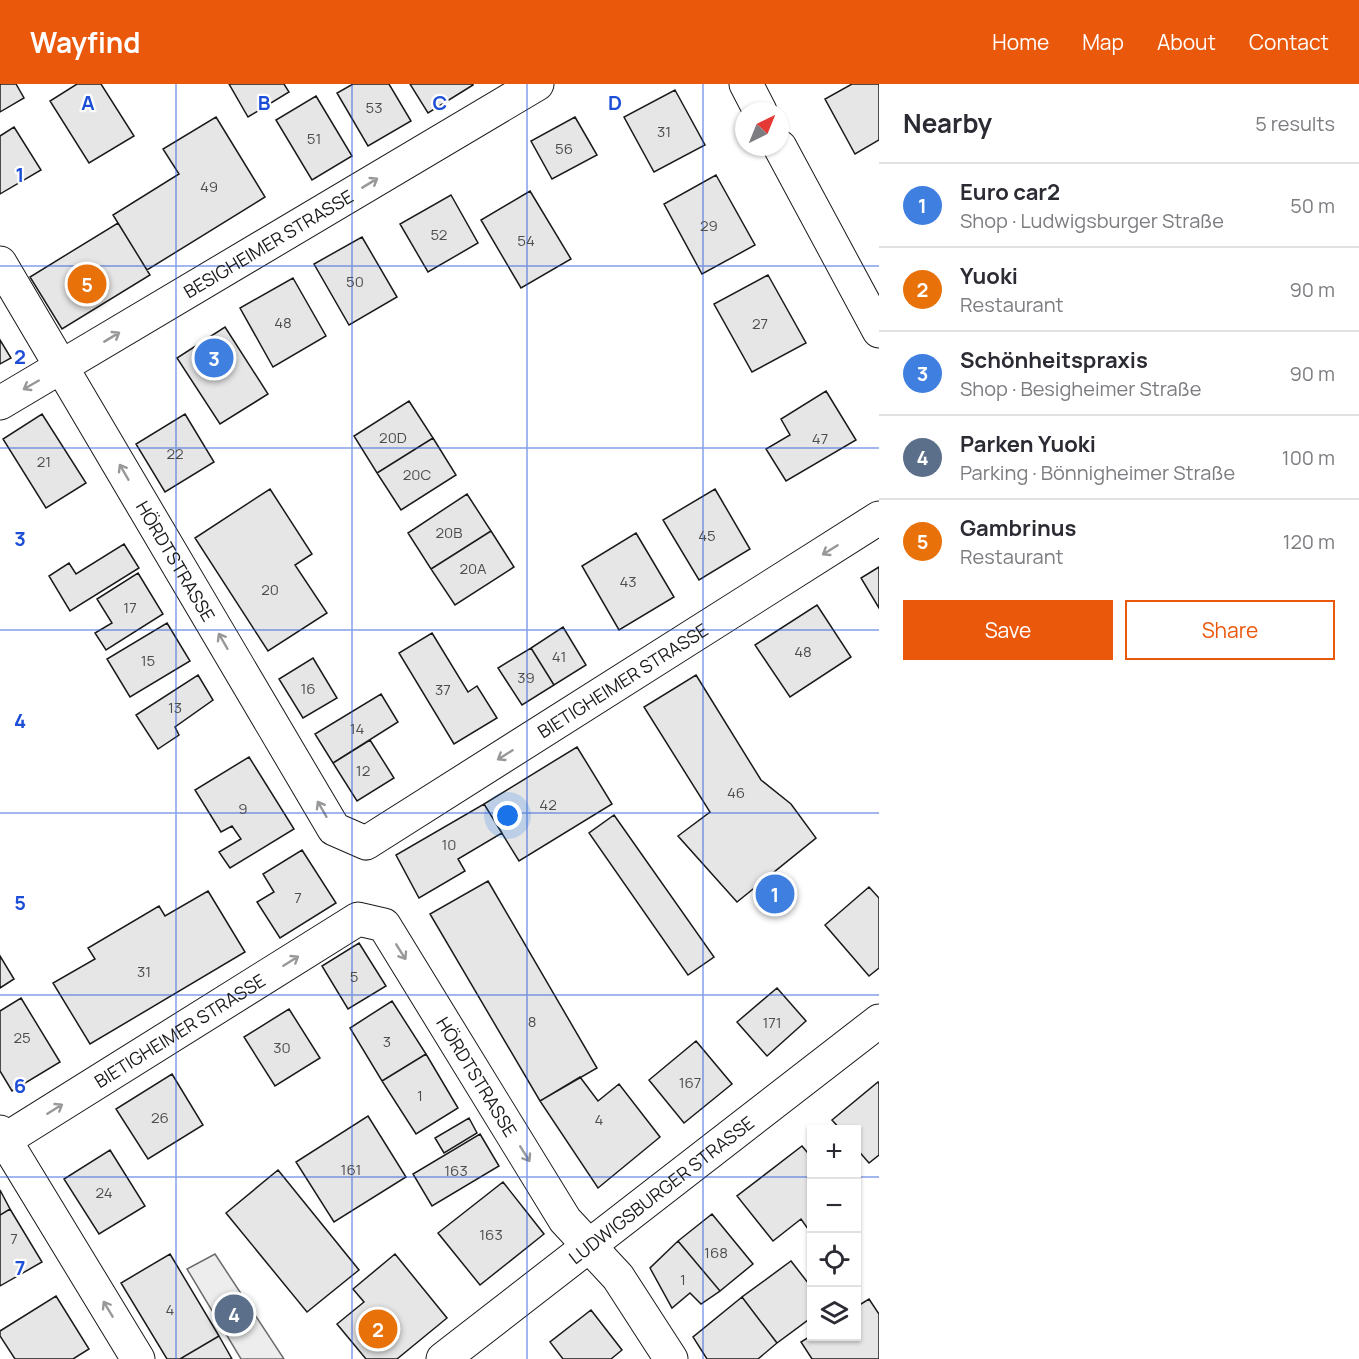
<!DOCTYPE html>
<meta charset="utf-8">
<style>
body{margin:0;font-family:Manrope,sans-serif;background:#f2f2f3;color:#2b2b33}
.controls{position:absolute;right:18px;bottom:18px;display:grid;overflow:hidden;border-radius:0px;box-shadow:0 2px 4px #0004}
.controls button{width:54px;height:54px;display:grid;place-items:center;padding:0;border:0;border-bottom:2px solid #e1e1e2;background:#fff;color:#2b2b33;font:30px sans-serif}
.compass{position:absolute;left:735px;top:18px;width:54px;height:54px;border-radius:50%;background:#fff;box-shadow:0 2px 4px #0004;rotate:43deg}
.you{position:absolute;left:508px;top:732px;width:21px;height:21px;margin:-15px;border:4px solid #fff;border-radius:50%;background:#1a73e8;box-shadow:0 0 0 9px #1a73e833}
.badge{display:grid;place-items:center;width:39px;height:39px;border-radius:50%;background:#ea580c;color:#fff;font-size:20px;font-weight:700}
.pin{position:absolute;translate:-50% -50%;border:3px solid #fff;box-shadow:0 2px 6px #0006}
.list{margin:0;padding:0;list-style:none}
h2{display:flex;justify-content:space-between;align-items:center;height:78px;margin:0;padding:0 24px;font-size:26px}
h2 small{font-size:20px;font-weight:400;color:#7c7c81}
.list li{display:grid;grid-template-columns:39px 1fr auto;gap:18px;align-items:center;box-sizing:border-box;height:84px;padding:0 24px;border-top:2px solid #e1e1e2}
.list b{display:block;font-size:22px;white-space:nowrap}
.list p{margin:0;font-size:20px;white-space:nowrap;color:#7c7c81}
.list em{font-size:20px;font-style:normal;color:#7c7c81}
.actions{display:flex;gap:12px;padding:18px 24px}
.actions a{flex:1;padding:14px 0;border:2px solid #ea580c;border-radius:0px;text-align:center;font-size:21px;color:#ea580c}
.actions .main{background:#ea580c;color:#fff}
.icon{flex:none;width:33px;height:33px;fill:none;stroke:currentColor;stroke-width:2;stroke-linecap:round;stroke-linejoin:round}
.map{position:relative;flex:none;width:879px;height:1275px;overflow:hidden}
header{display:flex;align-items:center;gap:36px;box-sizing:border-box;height:84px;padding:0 30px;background:#ea580c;color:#fff}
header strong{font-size:28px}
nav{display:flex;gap:33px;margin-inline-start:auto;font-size:21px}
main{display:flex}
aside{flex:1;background:#fff}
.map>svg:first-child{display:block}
</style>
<header>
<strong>Wayfind</strong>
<nav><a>Home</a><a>Map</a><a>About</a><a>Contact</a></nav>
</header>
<main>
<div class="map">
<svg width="879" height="1275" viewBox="0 0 879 1275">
<rect width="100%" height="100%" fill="#fff"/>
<path fill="#ededed" stroke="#6a6a6a" stroke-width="1.5" d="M 215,1170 L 284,1275 L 241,1275 L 187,1185 Z"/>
<path fill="#e6e6e6" stroke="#1a1a1a" stroke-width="1.5" d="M 0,0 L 16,0 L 24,14 L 0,28 Z
M 77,0 L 101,0 L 134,52 L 89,79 L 50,17 Z
M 229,0 L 284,0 L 289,8 L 248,33 Z
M 353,0 L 389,0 L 411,37 L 368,62 L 337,9 Z
M 410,0 L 473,0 L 473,1 L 428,29 Z
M 852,0 L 879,0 L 879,56 L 855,70 L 825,15 Z
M 675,6 L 705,61 L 654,88 L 624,33 Z
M 316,12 L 352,72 L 312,96 L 276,36 Z
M 216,33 L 265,113 L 147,186 L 113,131 L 179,90 L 163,65 Z
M 575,33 L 597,71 L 552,95 L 531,57 Z
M 14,43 L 41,86 L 0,110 L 0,52 Z
M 716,91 L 755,161 L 702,190 L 664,120 Z
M 530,107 L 571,175 L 521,204 L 481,136 Z
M 451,111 L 478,159 L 428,188 L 400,140 Z
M 118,139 L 150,191 L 62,245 L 30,193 Z
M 362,153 L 397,213 L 349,241 L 314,180 Z
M 768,191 L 806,259 L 752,288 L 714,220 Z
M 293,194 L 326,252 L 273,283 L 240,224 Z
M 225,243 L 268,310 L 220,340 L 177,274 Z
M 0,256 L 11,274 L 0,280 Z
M 826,307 L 856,356 L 786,397 L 766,365 L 790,351 L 781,335 Z
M 409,317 L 433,354 L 377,389 L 354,352 Z
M 42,330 L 86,399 L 46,424 L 3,355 Z
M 185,330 L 214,378 L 165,408 L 136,360 Z
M 433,354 L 456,391 L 401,426 L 377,389 Z
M 270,405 L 312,470 L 295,481 L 327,529 L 268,567 L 195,454 Z
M 715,405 L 750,465 L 699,496 L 663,436 Z
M 467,410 L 491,447 L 431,485 L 408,449 Z
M 491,447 L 514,483 L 455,521 L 431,485 Z
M 636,449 L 674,513 L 619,546 L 582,482 Z
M 124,460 L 139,484 L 70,527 L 49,492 L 69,479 L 76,490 Z
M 879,483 L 879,524 L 861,494 Z
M 138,489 L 163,530 L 106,566 L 95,549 L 112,539 L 97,515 Z
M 817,521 L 851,573 L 790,613 L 755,561 Z
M 167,539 L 190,577 L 130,613 L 107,575 Z
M 563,543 L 586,581 L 554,601 L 531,564 Z
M 432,549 L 468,608 L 477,602 L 497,634 L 454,660 L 399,569 Z
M 531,564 L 554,601 L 522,621 L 498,584 Z
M 313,574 L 337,614 L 303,634 L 279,595 Z
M 198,591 L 213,616 L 175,643 L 179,651 L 158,665 L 136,631 Z
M 696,591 L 761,696 L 791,720 L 816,754 L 737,818 L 678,752 L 710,728 L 644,623 Z
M 381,610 L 398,638 L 333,679 L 315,650 Z
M 370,656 L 394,694 L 357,717 L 333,679 Z
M 577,663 L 612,720 L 519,777 L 484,720 Z
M 249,673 L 294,745 L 230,784 L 219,768 L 241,755 L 232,742 L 221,748 L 195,706 Z
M 484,720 L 502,749 L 458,775 L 465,787 L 419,814 L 396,771 Z
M 614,731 L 714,873 L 688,891 L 589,749 Z
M 302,766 L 336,819 L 280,854 L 257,818 L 274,808 L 263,790 Z
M 488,797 L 597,984 L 540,1017 L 430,830 Z
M 869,803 L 879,814 L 879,884 L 869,892 L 825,841 Z
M 208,807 L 245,868 L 90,960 L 53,899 L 95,875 L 88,864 L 159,822 L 165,832 Z
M 359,859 L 386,902 L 348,925 L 322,882 Z
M 0,872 L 14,895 L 0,904 Z
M 777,904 L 806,937 L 767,972 L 737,938 Z
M 21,914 L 60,978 L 12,1007 L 0,987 L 0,927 Z
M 392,917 L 426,970 L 382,997 L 350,944 Z
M 289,925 L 320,974 L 275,1002 L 244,953 Z
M 696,957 L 732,1000 L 684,1039 L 649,996 Z
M 426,970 L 458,1024 L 416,1050 L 382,997 Z
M 172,990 L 203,1041 L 148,1075 L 116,1025 Z
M 580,993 L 598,1017 L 619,1000 L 660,1053 L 598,1104 L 540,1017 Z
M 878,998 L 879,1000 L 879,1071 L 869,1079 L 856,1064 L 856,1046 L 841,1046 L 832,1036 Z
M 368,1032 L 406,1093 L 334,1138 L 296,1078 Z
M 469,1034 L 477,1049 L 444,1069 L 435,1054 Z
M 480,1050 L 499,1082 L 432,1122 L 413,1090 Z
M 802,1062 L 812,1074 L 812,1142 L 808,1145 L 801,1135 L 773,1157 L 737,1112 Z
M 110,1066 L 145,1122 L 99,1150 L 64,1095 Z
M 278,1086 L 359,1186 L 307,1228 L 226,1129 Z
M 503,1098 L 544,1150 L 480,1201 L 438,1149 Z
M 0,1106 L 10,1125 L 0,1131 Z
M 10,1125 L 42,1178 L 0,1202 L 0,1131 Z
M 712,1130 L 753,1180 L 720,1207 L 678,1157 Z
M 678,1157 L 720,1207 L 701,1220 L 690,1209 L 672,1224 L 650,1184 Z
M 170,1170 L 219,1252 L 180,1275 L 167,1275 L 121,1199 Z
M 395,1170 L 447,1234 L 397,1275 L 366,1275 L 337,1240 L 364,1218 L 353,1205 Z
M 791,1177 L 812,1204 L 812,1233 L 777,1259 L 742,1213 Z
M 56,1212 L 89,1265 L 73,1275 L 15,1275 L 0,1252 L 0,1247 Z
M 742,1213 L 777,1259 L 758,1275 L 707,1275 L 693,1253 Z
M 869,1215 L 879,1230 L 879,1275 L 812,1275 L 801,1258 L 812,1251 L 812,1252 L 856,1252 L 856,1223 Z
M 591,1226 L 622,1266 L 611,1275 L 563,1275 L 550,1258 Z
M 219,1252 L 232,1275 L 180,1275 Z"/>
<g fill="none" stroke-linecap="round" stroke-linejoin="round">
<defs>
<g id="street">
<path id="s1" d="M 0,179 L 334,745 L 366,759 L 879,434"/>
<path id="s2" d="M 0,319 L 537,0"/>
<path d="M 0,1048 L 138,1275"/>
<path id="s3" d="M 0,1059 L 358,835 L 384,841 L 565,1136 L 618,1193 L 671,1275"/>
</g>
<g id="secondary">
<path d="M 746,0 L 760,27"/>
<path d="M 780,63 L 879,247"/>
<path id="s4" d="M 443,1275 L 879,937"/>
</g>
</defs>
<use href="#street" stroke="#1a1a1a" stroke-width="35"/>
<use href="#secondary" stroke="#1a1a1a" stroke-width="35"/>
<use href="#street" stroke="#fff" stroke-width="33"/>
<use href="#secondary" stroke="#fff" stroke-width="33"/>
</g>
<defs><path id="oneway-shaft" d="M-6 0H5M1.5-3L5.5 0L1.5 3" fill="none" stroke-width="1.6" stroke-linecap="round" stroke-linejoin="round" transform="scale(1.5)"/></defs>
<g stroke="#989898">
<use href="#oneway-shaft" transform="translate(370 99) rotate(-31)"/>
<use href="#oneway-shaft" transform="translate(112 253) rotate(-31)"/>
<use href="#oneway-shaft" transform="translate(31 301) rotate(150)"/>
<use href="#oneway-shaft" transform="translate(124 388) rotate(-120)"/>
<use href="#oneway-shaft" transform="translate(830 466) rotate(148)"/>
<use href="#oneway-shaft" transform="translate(223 557) rotate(-120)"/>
<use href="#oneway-shaft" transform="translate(505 671) rotate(148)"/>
<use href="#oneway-shaft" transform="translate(322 725) rotate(-120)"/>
<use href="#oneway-shaft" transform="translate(401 868) rotate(58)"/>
<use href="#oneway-shaft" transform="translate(291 877) rotate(-32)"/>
<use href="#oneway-shaft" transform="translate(55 1025) rotate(-32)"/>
<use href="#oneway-shaft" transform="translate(525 1070) rotate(58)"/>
<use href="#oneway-shaft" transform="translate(108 1225) rotate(-121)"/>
</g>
<path fill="none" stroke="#1d4ed8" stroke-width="1.5" stroke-opacity="0.55" d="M 176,0 L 176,1275M 352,0 L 352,1275M 527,0 L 527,1275M 703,0 L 703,1275M 0,182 L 879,182M 0,364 L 879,364M 0,546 L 879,546M 0,729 L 879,729M 0,911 L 879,911M 0,1093 L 812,1093M 856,1093 L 879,1093"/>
<g text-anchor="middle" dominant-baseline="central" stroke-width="4.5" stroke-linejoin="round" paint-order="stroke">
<g font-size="15" fill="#4d4d4d">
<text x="374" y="23">53</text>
<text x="664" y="47">31</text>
<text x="314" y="54">51</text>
<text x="564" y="64">56</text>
<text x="209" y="102">49</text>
<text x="709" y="141">29</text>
<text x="439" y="150">52</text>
<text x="526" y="156">54</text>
<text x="355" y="197">50</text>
<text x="283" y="238">48</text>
<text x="760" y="239">27</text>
<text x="393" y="353">20D</text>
<text x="820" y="354">47</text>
<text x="175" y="369">22</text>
<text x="44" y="377">21</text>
<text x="417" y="390">20C</text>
<text x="449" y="448">20B</text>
<text x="707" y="451">45</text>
<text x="473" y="484">20A</text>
<text x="628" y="497">43</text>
<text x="270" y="505">20</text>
<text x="130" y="523">17</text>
<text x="803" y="567">48</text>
<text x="559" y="572">41</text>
<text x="148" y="576">15</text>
<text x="526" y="593">39</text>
<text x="308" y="604">16</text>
<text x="443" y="605">37</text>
<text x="175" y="623">13</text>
<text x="357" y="644">14</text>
<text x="363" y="686">12</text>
<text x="736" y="708">46</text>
<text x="548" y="720">42</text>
<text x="243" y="724">9</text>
<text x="449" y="760">10</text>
<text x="298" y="813">7</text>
<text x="144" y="887">31</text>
<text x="354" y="892">5</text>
<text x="532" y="937">8</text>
<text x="772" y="938">171</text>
<text x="22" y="953">25</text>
<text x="387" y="957">3</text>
<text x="282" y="963">30</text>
<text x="690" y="998">167</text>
<text x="420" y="1011">1</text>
<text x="160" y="1033">26</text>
<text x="599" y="1035">4</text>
<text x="351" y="1085">161</text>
<text x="456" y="1086">163</text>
<text x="104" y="1108">24</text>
<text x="491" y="1150">163</text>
<text x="14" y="1154">7</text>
<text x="716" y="1168">168</text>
<text x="683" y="1195">1</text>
<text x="170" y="1225">4</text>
</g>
<g font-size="18" fill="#1a1a1a" stroke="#fff">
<text stroke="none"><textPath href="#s2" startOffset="312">BESIGHEIMER STRASSE</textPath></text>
<text stroke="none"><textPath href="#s1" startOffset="346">HÖRDTSTRASSE</textPath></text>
<text stroke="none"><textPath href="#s1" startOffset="996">BIETIGHEIMER STRASSE</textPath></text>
<text stroke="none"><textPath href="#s3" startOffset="212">BIETIGHEIMER STRASSE</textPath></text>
<text stroke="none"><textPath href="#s3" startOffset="627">HÖRDTSTRASSE</textPath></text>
<text stroke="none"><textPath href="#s4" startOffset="276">LUDWIGSBURGER STRASSE</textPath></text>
</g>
</g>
<g font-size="20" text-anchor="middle" font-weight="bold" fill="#1d4ed8" stroke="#fff" stroke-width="4.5" stroke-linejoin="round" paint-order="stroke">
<text x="88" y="26">A</text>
<text x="264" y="26">B</text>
<text x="440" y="26">C</text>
<text x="615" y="26">D</text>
<text x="20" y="98">1</text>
<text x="20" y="280">2</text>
<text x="20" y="462">3</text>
<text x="20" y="644">4</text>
<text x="20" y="826">5</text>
<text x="20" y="1009">6</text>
<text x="20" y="1191">7</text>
</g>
</svg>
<div class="controls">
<button>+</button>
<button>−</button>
<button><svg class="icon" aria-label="locate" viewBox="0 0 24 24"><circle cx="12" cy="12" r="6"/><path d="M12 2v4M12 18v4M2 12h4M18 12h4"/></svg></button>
<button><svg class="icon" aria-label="layers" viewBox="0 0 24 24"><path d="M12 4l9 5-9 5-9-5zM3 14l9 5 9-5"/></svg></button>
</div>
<svg class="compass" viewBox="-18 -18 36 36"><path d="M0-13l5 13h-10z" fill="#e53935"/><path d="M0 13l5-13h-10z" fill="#7c7c81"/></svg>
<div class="you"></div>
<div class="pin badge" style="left:775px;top:810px;background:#3f7fe0">1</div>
<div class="pin badge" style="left:378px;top:1245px;background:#e8710a">2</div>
<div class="pin badge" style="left:214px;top:274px;background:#3f7fe0">3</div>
<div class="pin badge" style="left:234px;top:1230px;background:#5c6f8a">4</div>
<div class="pin badge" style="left:87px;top:200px;background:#e8710a">5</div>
</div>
<aside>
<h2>Nearby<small>5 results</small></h2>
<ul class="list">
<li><span class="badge" style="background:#3f7fe0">1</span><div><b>Euro car2</b><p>Shop · Ludwigsburger Straße</p></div><em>50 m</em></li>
<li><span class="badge" style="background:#e8710a">2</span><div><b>Yuoki</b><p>Restaurant</p></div><em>90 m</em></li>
<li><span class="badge" style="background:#3f7fe0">3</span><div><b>Schönheitspraxis</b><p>Shop · Besigheimer Straße</p></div><em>90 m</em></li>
<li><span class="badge" style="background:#5c6f8a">4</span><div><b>Parken Yuoki</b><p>Parking · Bönnigheimer Straße</p></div><em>100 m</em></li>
<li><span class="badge" style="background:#e8710a">5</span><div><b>Gambrinus</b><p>Restaurant</p></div><em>120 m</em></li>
</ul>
<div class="actions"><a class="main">Save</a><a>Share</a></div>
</aside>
</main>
